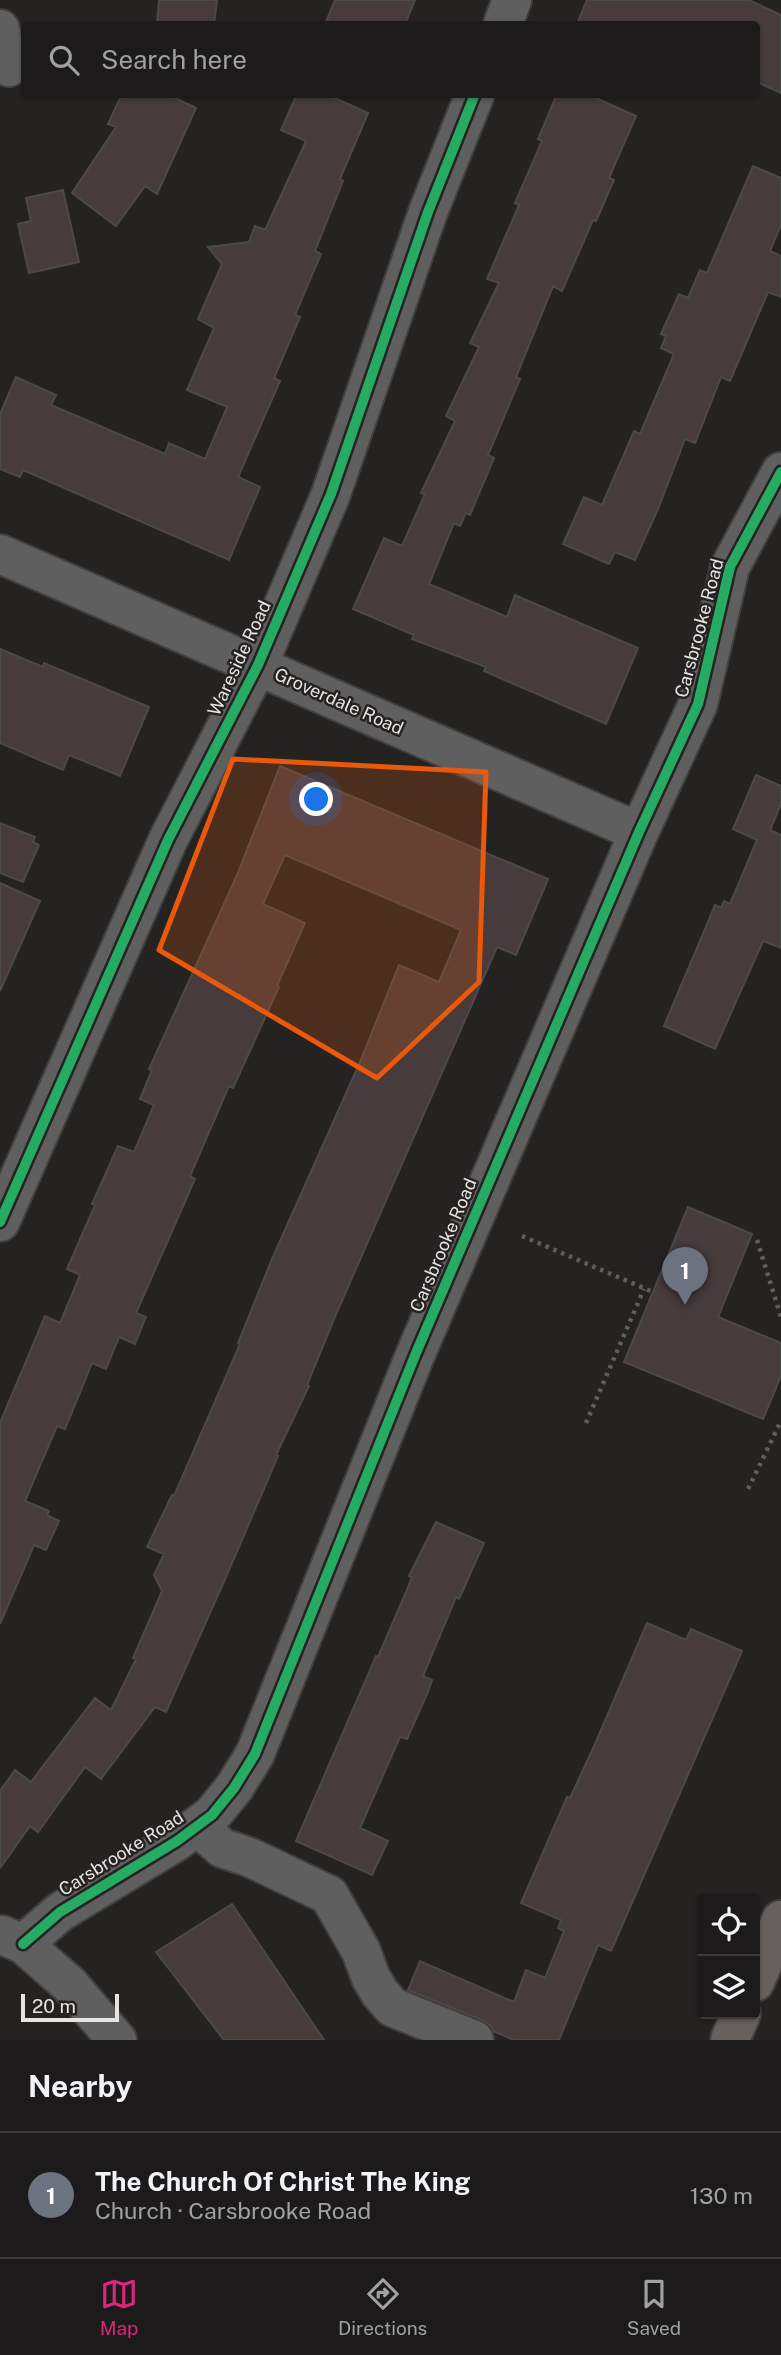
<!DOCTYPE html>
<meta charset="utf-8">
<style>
body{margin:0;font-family:"Public Sans",sans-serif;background:#292727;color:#f1f3f6}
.controls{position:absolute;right:21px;bottom:21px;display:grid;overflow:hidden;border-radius:7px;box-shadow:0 2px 5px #0004}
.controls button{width:63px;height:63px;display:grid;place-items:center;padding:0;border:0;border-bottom:2px solid #3a3839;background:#1c1a1a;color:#f1f3f6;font:35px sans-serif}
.scale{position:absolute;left:21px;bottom:18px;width:98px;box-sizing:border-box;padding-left:7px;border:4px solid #e6e4e3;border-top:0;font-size:19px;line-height:24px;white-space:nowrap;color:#e6e4e3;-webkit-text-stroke:5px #262221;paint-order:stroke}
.you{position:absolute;left:317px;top:800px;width:24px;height:24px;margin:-18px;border:5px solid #fff;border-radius:50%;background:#1a73e8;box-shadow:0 0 0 10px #1a73e833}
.badge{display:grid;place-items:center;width:46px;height:46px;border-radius:50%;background:#db2777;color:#fff;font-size:23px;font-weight:700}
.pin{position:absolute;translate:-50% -58px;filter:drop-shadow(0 2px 4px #0008)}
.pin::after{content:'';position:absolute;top:37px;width:24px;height:21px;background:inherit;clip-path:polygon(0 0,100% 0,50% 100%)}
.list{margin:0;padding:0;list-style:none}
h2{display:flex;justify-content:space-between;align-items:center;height:91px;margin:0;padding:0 28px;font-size:30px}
h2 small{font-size:23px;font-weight:400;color:#a0a1a2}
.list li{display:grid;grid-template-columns:46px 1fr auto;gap:21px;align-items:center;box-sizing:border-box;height:126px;padding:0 28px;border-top:2px solid #3a3839}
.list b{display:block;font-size:26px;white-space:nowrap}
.list p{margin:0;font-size:23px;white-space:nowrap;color:#a0a1a2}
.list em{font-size:23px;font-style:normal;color:#a0a1a2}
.icon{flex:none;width:38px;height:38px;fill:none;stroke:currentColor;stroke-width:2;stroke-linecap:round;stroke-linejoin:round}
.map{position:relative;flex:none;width:781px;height:2040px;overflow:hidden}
.search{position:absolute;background:#1c1a1a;box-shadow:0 2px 5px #0004;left:21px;right:21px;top:21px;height:77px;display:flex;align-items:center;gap:18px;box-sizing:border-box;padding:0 24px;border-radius:7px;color:#a0a1a2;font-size:26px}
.sheet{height:217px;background:#1c1a1a}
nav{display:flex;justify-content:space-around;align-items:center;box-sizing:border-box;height:98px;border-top:2px solid #3a3839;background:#1c1a1a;font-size:19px;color:#a0a1a2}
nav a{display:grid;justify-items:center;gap:4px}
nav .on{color:#db2777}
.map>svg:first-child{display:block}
</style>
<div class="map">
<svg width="781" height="2040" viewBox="0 0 781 2040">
<rect width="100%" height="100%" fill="#252322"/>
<path fill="#473b3c" stroke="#4c4a49" stroke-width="2" d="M 159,0 L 217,0 L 214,24 L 157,24 Z
M 335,0 L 415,0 L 405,24 L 325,24 Z
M 587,0 L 749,0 L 781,15 L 781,93 L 757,82 L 757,24 L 577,24 Z
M 122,94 L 167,94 L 196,108 L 157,194 L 145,186 L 116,226 L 72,193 L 116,127 L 108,124 Z
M 297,94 L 326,94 L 368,113 L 340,179 L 343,181 L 315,251 L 321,254 L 295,315 L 300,317 L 274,378 L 280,381 L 238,477 L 260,487 L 229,560 L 23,470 L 20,477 L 0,469 L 0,414 L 16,377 L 56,395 L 51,405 L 165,454 L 169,443 L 205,459 L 227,407 L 187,390 L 214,328 L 198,319 L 222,264 L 208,247 L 249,242 L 255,226 L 265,230 L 306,141 L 281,130 Z
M 557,94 L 587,94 L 636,116 L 609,178 L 614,180 L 596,221 L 593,220 L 562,291 L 553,286 L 516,377 L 520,379 L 488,455 L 494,458 L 470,515 L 466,513 L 460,526 L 454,523 L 429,584 L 507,617 L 515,595 L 638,648 L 606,724 L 484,671 L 486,667 L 412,639 L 414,635 L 353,609 L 384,538 L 402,546 L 425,494 L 421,493 L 455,421 L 446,416 L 479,347 L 470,343 L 499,283 L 487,279 L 519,205 L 515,203 L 542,141 L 538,139 Z
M 753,166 L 781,178 L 781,225 L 770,251 L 781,256 L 781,297 L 768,292 L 730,381 L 721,377 L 695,443 L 685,439 L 658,509 L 635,560 L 615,552 L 609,564 L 563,544 L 584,497 L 602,505 L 634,431 L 640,434 L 674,354 L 661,348 L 666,336 L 661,334 L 679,294 L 688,298 L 700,270 L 707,273 Z
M 63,190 L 79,262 L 29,273 L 18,224 L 31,221 L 26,198 Z
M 0,649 L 43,667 L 44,663 L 149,707 L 120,776 L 69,755 L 63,770 L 0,743 Z
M 280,766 L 548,879 L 516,955 L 497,947 L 334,1319 L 307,1385 L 309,1386 L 276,1455 L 278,1456 L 226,1577 L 166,1712 L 155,1707 L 101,1779 L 85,1767 L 38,1832 L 30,1826 L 0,1868 L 0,1791 L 15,1770 L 31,1782 L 95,1698 L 111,1710 L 136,1659 L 133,1658 L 162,1591 L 154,1575 L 164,1554 L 147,1547 L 172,1495 L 174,1496 L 240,1344 L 238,1343 L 272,1259 L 360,1062 L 399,965 L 439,982 L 461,930 L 285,855 L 263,904 L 305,923 L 277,986 L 279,987 L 233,1088 L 229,1086 L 190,1176 L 195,1179 L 136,1313 L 146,1317 L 135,1344 L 119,1337 L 106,1369 L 92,1363 L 65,1429 L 57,1426 L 25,1501 L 49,1511 L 47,1515 L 59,1521 L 46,1550 L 34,1545 L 0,1624 L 0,1423 L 45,1316 L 60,1323 L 80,1275 L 67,1269 L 95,1205 L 92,1204 L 118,1146 L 134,1152 L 154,1105 L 140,1099 L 152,1070 L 149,1069 L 237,875 Z
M 756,775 L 781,786 L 781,804 L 770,830 L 781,835 L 781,948 L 763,941 L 715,1049 L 664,1026 L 715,905 L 721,908 L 724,901 L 730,904 L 757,840 L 733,829 Z
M 0,823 L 35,837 L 33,842 L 39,845 L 23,882 L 0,873 Z
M 0,883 L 40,901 L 0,991 Z
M 688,1207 L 752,1234 L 718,1317 L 781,1343 L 781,1376 L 763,1419 L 624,1362 Z
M 436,1522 L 484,1543 L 459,1599 L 456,1597 L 423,1676 L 432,1680 L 428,1692 L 407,1739 L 400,1737 L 360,1828 L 388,1841 L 372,1875 L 296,1841 L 376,1656 L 378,1657 L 412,1578 L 409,1576 Z
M 647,1623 L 686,1640 L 691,1629 L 742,1651 L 611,1951 L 598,1945 L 559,2040 L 514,2040 L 493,2031 L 491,2026 L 482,2020 L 408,1990 L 420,1961 L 514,2002 L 526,1970 L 545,1978 L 564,1931 L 558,1928 L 561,1920 L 521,1903 L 567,1797 L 570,1798 L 595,1744 Z
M 232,1904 L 324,2040 L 224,2040 L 156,1952 Z"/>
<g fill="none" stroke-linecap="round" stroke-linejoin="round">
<defs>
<path id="minor" d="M 503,24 L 512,0
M 0,29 L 9,67
M 0,554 L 639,832
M 0,1222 L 168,840 L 258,665 L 331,494 L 428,212 L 475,94
M 197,1826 L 222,1848 L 249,1857 L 329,1895 L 361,1951 L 371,1978 L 380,1993 L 392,2007 L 474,2040
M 2,1935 L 23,1944 L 69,1984 L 117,2040
M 23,1944 L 60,1912 L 177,1841 L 212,1815 L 234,1788 L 255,1754 L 416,1353 L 639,832 L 698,704 L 730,567 L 781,472"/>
<path id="major" d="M 755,1982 L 781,1920
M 730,2040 L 741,2014"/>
</defs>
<use href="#minor" stroke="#41403f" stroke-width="42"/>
<use href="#major" stroke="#41403f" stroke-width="42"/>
<path stroke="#5f5e5e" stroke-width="4.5" stroke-dasharray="3.5 5" stroke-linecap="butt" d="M 522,1236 L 653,1292
M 757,1240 L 781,1317
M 586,1423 L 644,1289
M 748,1489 L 781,1421"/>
<use href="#minor" stroke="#605f5f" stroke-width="38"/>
<use href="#major" stroke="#66605e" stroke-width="38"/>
<defs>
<path id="cycleway" d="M 0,1222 L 168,840 L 258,665 L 331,494 L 428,212 L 475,94
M 23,1944 L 60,1912 L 177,1841 L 212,1815 L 234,1788 L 255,1754 L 416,1353 L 639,832 L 698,704 L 730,567 L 781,472"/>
</defs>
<use href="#cycleway" stroke="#262221" stroke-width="15"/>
<use href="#cycleway" stroke="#26ab63" stroke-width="10"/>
</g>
<path fill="#e8590c" fill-opacity="0.2" stroke="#e8590c" stroke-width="5" stroke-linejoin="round" d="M 233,759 L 486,772 L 479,982 L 377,1078 L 159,950 Z"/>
<g text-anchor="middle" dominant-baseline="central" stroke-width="5" stroke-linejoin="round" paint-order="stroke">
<g font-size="18" fill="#e6e4e3" stroke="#262221">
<text transform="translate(699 628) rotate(-75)">Carsbrooke Road</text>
<text transform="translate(239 658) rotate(-65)">Wareside Road</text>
<text transform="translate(339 701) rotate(24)">Groverdale Road</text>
<text transform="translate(443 1245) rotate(-67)">Carsbrooke Road</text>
<text transform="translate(121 1853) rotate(-32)">Carsbrooke Road</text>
</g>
</g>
</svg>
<div class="controls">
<button><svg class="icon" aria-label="locate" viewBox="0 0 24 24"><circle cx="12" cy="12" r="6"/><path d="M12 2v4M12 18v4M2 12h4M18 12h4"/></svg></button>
<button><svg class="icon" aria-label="layers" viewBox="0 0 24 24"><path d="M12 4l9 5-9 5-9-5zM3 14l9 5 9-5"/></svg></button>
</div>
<div class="scale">20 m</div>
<div class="you"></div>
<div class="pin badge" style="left:685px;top:1305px;background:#6b7280">1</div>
<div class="search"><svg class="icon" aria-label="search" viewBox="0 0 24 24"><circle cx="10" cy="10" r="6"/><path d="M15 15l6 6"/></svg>Search here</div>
</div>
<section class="sheet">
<h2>Nearby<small></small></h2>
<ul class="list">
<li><span class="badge" style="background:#6b7280">1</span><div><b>The Church Of Christ The King</b><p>Church · Carsbrooke Road</p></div><em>130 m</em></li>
</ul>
</section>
<nav>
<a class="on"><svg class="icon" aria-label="map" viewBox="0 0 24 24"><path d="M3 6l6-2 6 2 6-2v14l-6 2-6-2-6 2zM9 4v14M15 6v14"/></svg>Map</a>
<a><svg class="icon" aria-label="directions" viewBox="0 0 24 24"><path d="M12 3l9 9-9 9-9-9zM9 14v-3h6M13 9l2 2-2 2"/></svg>Directions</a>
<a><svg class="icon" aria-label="saved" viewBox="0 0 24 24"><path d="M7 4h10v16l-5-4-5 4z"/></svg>Saved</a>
</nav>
